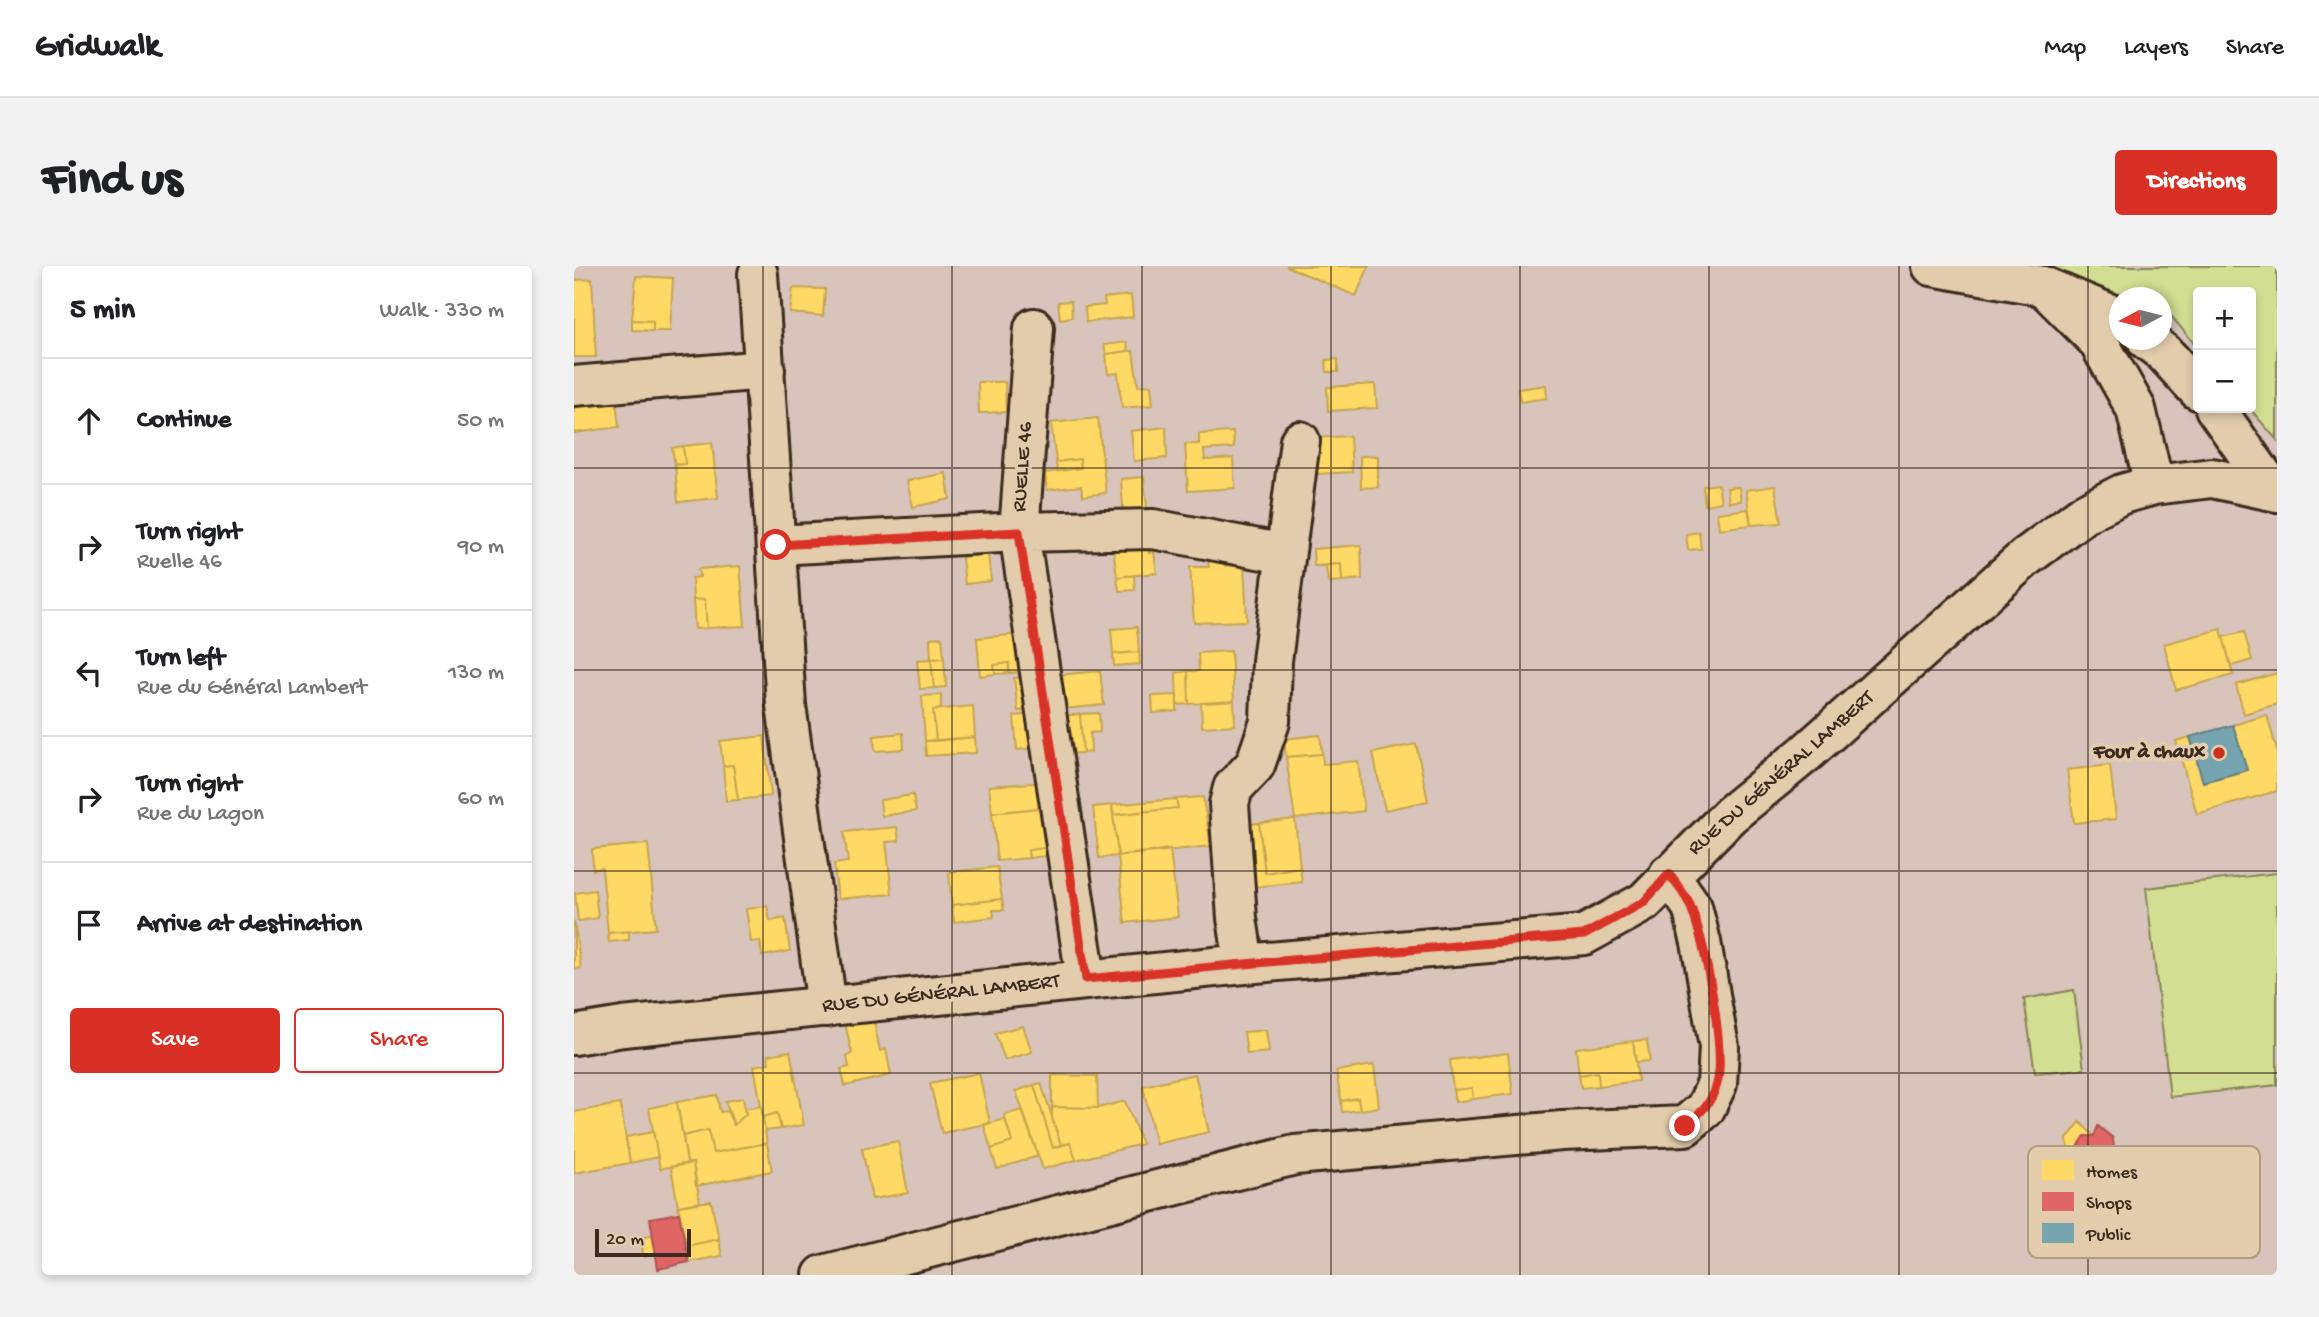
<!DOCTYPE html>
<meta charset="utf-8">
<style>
body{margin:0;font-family:"Gochi Hand",sans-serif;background:#f2f2f2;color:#202124}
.controls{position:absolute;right:21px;top:21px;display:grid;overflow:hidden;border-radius:7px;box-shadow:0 4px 10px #0003}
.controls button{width:63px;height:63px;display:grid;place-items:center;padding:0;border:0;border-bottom:2px solid #e0e0e0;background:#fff;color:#202124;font:35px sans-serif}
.compass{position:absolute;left:1535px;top:21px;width:63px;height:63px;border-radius:50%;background:#fff;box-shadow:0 4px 10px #0003;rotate:263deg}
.scale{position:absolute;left:21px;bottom:18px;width:96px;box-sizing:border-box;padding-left:7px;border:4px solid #3b2a1e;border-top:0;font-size:19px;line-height:24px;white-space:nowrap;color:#3b2a1e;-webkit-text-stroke:5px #e2ccac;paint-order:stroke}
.stop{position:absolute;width:21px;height:21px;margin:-16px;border:5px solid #d93025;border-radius:50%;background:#fff}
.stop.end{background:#d93025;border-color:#fff;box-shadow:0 2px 7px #0008}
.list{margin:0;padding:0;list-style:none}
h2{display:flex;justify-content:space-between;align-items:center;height:91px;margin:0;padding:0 28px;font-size:30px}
h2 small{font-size:23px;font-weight:400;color:#757577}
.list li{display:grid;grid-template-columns:46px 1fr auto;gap:21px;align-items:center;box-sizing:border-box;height:126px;padding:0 28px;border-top:2px solid #e0e0e0}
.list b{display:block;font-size:26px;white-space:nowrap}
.list p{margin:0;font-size:23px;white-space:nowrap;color:#757577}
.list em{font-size:23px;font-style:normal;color:#757577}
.actions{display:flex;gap:14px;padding:21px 28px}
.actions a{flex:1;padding:16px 0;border:2px solid #d93025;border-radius:7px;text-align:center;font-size:24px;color:#d93025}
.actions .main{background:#d93025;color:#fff}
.icon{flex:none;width:38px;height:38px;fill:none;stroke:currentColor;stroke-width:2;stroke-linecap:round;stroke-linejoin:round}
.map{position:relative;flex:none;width:1703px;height:1009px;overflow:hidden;border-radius:7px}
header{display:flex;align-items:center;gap:42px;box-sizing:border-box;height:98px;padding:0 35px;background:#fff;border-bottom:2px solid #e0e0e0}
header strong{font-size:33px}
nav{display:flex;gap:38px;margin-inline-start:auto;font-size:24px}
.intro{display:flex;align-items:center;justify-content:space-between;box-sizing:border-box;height:168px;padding:0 42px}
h1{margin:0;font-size:49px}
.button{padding:18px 32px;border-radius:7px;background:#d93025;color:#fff;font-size:24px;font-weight:700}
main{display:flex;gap:42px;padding:0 42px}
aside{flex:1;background:#fff;border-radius:7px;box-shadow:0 4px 10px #0003}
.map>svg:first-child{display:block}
</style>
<header>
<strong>Gridwalk</strong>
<nav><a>Map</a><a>Layers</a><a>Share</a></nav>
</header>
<div class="intro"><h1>Find us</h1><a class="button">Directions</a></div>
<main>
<aside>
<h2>5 min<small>Walk · 330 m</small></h2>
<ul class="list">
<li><svg class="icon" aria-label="ahead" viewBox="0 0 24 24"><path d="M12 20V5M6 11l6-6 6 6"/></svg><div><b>Continue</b></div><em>50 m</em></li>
<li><svg class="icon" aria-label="right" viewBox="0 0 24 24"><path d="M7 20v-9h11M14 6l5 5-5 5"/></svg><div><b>Turn right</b><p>Ruelle 46</p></div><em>90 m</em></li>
<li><svg class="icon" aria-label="left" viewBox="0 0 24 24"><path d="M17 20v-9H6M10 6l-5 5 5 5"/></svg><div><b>Turn left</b><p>Rue du Général Lambert</p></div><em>130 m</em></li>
<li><svg class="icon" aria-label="right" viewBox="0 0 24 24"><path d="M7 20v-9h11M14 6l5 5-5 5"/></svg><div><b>Turn right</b><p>Rue du Lagon</p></div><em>60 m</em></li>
<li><svg class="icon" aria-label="arrive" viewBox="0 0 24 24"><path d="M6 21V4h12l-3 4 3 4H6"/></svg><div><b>Arrive at destination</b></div></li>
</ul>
<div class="actions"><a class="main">Save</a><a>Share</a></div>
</aside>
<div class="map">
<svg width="1703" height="1009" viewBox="0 0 1703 1009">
<rect width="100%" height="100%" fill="#d9c4bc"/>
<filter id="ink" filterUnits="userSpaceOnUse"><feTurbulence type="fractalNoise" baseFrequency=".0143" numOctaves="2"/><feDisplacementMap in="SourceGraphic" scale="14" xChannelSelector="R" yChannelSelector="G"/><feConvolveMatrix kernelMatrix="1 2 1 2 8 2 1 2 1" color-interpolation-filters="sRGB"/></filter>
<g filter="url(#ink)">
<path fill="#d2de91" stroke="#868458" stroke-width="2" d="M 1463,0 L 1703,0 L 1703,174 L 1675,142 L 1677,26 L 1624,26 L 1624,82 L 1592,44 L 1588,43 L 1588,32 L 1555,31 Z
M 1703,607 L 1703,819 L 1596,831 L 1572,622 Z
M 1500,724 L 1510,803 L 1461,807 L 1450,733 Z"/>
<path fill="#ffd966" stroke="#c4a450" stroke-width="2" d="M 712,0 L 795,0 L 782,30 Z
M 62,10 L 99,12 L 96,65 L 79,65 L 79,55 L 58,54 Z
M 18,13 L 22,91 L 0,91 L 0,14 Z
M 219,22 L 251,23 L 249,50 L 216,47 Z
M 557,29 L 559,51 L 512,56 L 511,41 L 531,39 L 530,32 Z
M 497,35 L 498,51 L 486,53 L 484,36 Z
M 58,54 L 79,55 L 79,65 L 58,64 Z
M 553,76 L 554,85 L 532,88 L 530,79 Z
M 554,85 L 559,85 L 564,120 L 577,119 L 579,139 L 548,142 L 544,107 L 534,108 L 532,88 Z
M 764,93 L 764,106 L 753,106 L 752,94 Z
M 404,116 L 431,116 L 432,146 L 405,147 Z
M 801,118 L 803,142 L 754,145 L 753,121 Z
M 972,119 L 973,132 L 946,136 L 944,123 Z
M 41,127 L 45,161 L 0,167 L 0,132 Z
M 524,152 L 532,227 L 509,230 L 507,220 L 473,224 L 471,207 L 507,202 L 506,193 L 482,196 L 477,157 Z
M 592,161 L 593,192 L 560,195 L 557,165 Z
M 659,166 L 660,182 L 630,184 L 631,194 L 659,192 L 661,222 L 614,225 L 611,178 L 625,178 L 625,168 Z
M 776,170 L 778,206 L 742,208 L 739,172 Z
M 138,177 L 144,232 L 104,236 L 101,199 L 111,198 L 109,180 Z
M 109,180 L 111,198 L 101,199 L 98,182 Z
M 786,190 L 804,190 L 804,221 L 787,222 Z
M 506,193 L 507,202 L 483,205 L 482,196 Z
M 372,207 L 376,233 L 339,241 L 333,215 Z
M 570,211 L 574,252 L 550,254 L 547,213 Z
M 1144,218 L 1147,236 L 1131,239 L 1129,220 Z
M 1201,220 L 1207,257 L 1177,259 L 1172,224 Z
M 1165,221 L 1167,235 L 1155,236 L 1153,222 Z
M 1174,243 L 1177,259 L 1145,263 L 1143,247 Z
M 1125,266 L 1127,283 L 1114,284 L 1112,268 Z
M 573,269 L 575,287 L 580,286 L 583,307 L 543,311 L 538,273 Z
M 787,279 L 788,313 L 768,315 L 767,298 L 740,300 L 739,283 Z
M 414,288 L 417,315 L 391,318 L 388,291 Z
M 650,294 L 651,300 L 670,299 L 673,355 L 620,357 L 616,301 L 635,301 L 634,295 Z
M 767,298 L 768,315 L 754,316 L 752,299 Z
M 166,300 L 171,360 L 133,362 L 131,333 L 119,334 L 118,312 L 126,311 L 124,303 Z
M 560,309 L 561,324 L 545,325 L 543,311 Z
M 131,333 L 133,362 L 121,363 L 119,334 Z
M 563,361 L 565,386 L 539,388 L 537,363 Z
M 1647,363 L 1659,409 L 1602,424 L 1590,378 Z
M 1670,366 L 1678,394 L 1657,400 L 1649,371 Z
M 447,368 L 451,405 L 435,407 L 435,397 L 420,399 L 421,408 L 406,410 L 403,372 Z
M 368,371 L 370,392 L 357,393 L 356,372 Z
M 657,385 L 660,435 L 615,438 L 614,405 L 625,405 L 624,387 Z
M 565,386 L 566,398 L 540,400 L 539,388 Z
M 370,392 L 372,421 L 360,422 L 357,393 Z
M 357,393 L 360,422 L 346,423 L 343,394 Z
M 435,397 L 435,407 L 421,408 L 420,399 Z
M 526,405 L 530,439 L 488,443 L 484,409 Z
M 614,405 L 615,438 L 603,439 L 602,407 Z
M 1703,407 L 1703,438 L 1670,448 L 1662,419 Z
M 461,409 L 465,443 L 444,445 L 440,412 Z
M 367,429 L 367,443 L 359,444 L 362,475 L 351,475 L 348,430 Z
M 603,429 L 603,445 L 579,447 L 578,430 Z
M 660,435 L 661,459 L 628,461 L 627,437 Z
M 399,440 L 401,471 L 362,475 L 359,444 Z
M 525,447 L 526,466 L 516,467 L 517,486 L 509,487 L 506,448 Z
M 461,448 L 465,481 L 443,484 L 440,450 Z
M 506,448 L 509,487 L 490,488 L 487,450 Z
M 1693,449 L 1703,485 L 1703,525 L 1623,548 L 1602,475 L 1616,471 L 1629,516 L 1673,504 L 1659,459 Z
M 329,467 L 330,483 L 301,485 L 300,470 Z
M 746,469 L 748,488 L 712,491 L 710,473 Z
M 190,470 L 197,530 L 164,534 L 159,499 L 149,500 L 146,475 Z
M 401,471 L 402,487 L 352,490 L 351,475 Z
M 842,478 L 854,535 L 811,544 L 799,487 Z
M 748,488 L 749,498 L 784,495 L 790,545 L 721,553 L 712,491 Z
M 159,499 L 164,534 L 152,535 L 149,500 Z
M 1536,499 L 1542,553 L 1500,557 L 1493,504 Z
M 472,516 L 474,541 L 418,547 L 415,520 Z
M 339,529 L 342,545 L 308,550 L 306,534 Z
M 629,531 L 637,580 L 544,590 L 539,549 L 604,542 L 602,533 Z
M 602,533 L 604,542 L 539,549 L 538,539 Z
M 538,539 L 544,590 L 525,592 L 519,541 Z
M 474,541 L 479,581 L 454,584 L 455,592 L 423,595 L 418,547 Z
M 721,553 L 726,601 L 691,607 L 685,557 Z
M 685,557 L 691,607 L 726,601 L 728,616 L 670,622 L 663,560 Z
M 323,561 L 325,575 L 312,576 L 318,628 L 264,633 L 260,598 L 274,596 L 270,566 Z
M 74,578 L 82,663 L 34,667 L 28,602 L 19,604 L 18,583 Z
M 479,581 L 480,589 L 455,592 L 454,584 Z
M 596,583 L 604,651 L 551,657 L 544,590 Z
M 423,601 L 428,633 L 378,639 L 375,606 Z
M 21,624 L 24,652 L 4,655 L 1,627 Z
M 428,633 L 430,644 L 419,644 L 420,651 L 380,656 L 378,639 Z
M 193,640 L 196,655 L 211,652 L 216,685 L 188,690 L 186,675 L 177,676 L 172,643 Z
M 0,655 L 7,702 L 0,703 Z
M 55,665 L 55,674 L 35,676 L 34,667 Z
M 299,751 L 306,785 L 312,783 L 317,809 L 271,820 L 267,803 L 275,801 L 273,791 L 278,787 L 271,758 Z
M 449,760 L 458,786 L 431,794 L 421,767 Z
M 692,764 L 695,786 L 673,788 L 670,766 Z
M 1073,774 L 1076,795 L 1062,796 L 1059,775 Z
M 1059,775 L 1064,815 L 1025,820 L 1024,806 L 1005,809 L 1002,782 Z
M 216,785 L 230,859 L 207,863 L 203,847 L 189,851 L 180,800 L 195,797 L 194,789 Z
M 934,787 L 939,828 L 899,833 L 898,822 L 879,824 L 876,794 Z
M 800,799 L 805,841 L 786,844 L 784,832 L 767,835 L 762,805 Z
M 1024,806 L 1025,820 L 1007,822 L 1005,809 Z
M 405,807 L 416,857 L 368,867 L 356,817 Z
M 621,808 L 635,866 L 582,878 L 569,820 Z
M 478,809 L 523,810 L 524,842 L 478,841 Z
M 467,817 L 487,879 L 479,882 L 460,819 Z
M 460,819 L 479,882 L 496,877 L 502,894 L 469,903 L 442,825 Z
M 898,822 L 899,833 L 881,836 L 879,824 Z
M 143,829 L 146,846 L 153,845 L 160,859 L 172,848 L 170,843 L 187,840 L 193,877 L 139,887 L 134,864 L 109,870 L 103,836 Z
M 169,832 L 172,848 L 160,859 L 151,835 Z
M 784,832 L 786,844 L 768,846 L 767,835 Z
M 551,835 L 568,878 L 502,894 L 496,877 L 487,879 L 478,852 L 478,841 L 524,842 Z
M 103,836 L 113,897 L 86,903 L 75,842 Z
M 46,838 L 56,897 L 0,907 L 0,846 Z
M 448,844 L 464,890 L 423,903 L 417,883 L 438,876 L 430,849 Z
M 203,847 L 207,863 L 191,865 L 189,851 Z
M 431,853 L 438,876 L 417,883 L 410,859 Z
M 1506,856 L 1520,870 L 1511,870 L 1505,879 L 1504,890 L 1495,892 L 1493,873 Z
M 134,864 L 139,887 L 193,877 L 198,905 L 122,920 L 119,897 L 113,897 L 109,870 Z
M 79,866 L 84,891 L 56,897 L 52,871 Z
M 324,875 L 334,927 L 298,933 L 288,882 Z
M 119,897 L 126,936 L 104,940 L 97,901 Z
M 137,935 L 145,973 L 112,980 L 104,940 Z
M 78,969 L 82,988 L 70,991 L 66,972 Z
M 145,973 L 148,990 L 115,996 L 112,980 Z"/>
<path fill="#e06666" stroke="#ae5450" stroke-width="2" d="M 1524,860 L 1539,872 L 1540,883 L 1532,897 L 1534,905 L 1512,906 L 1495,892 L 1504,890 L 1505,879 L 1511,870 L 1520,870 Z
M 105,947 L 115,996 L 84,1003 L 76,952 Z"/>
<path fill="#76a5af" stroke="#648084" stroke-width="2" d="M 1659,459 L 1673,504 L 1629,516 L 1616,471 Z"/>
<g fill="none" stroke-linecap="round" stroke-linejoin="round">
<defs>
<path id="minor" d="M 184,8 L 212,439 L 253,741
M 460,62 L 445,266 L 512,713
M 0,120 L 191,104
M 202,279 L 445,266 L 579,263 L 711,288
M 670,698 L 663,652 L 655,538 L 659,522 L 681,499 L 696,456 L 698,395 L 726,175
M 249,1009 L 721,889 L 988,865 L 1111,860 L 1131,843 L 1143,818 L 1145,781 L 1127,676 L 1118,641 L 1095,608"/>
<path id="major" d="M 1358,0 L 1469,20 L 1546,52
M 1469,20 L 1524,75 L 1562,143 L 1580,219
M 1573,74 L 1590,87 L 1624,124
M 1641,142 L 1699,224
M 0,769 L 49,761 L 670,698 L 1010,669 L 1070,636 L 1156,549 L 1232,487 L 1452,291 L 1511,247 L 1548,228 L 1580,219 L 1638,212 L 1703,226"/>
</defs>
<use href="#minor" stroke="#3b2a1e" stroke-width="44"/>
<use href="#major" stroke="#3b2a1e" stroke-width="44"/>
<use href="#minor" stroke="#e2ccac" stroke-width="38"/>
<use href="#major" stroke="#e2ccac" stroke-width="38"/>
</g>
</g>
<g fill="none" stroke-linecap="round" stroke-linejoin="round" filter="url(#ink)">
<path stroke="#d93025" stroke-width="9" d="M 202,279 L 445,266 L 512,713 L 670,698 L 1010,669 L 1070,636 L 1095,608 C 1103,619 1114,631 1118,644 C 1131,679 1152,783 1143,818 C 1138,837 1125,848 1111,860"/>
</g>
<path fill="none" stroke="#3b2a1e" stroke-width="2" stroke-opacity="0.55" d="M 189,0 L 189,1009M 378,0 L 378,1009M 568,0 L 568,1009M 757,0 L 757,1009M 946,0 L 946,1009M 1135,0 L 1135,1009M 1325,0 L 1325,1009M 1514,0 L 1514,1009M 0,202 L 1703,202M 0,404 L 1703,404M 0,605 L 1703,605M 0,807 L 1703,807"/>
<circle fill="#c8321e" stroke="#e2ccac" stroke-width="2.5" cx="1645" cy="487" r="7"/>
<g text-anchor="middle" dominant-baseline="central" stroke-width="7" stroke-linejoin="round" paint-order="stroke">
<g font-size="21" fill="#3b2a1e" stroke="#e2ccac">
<text transform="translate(450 201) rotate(-86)">RUELLE 46</text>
<text transform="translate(1208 508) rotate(-41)">RUE DU GÉNÉRAL LAMBERT</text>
<text transform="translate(367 729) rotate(-6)">RUE DU GÉNÉRAL LAMBERT</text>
</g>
<g font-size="21" font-weight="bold" fill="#3b2a1e" stroke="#e2ccac" text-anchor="end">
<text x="1631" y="487">Four à chaux</text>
</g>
</g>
<rect x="1454" y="880" width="232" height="112" rx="10" fill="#e2ccac" stroke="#b09b81" stroke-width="2"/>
<rect x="1468" y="894" width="32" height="20" fill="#ffd966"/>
<rect x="1468" y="926" width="32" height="19" fill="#e06666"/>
<rect x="1468" y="957" width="32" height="20" fill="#76a5af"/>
<g font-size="19" fill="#3b2a1e">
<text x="1512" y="911">Homes</text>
<text x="1512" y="942">Shops</text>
<text x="1512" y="974">Public</text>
</g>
</svg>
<div class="controls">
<button>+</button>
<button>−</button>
</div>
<svg class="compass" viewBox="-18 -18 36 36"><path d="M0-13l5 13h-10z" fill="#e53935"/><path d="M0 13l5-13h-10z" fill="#757577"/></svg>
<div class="scale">20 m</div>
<div class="stop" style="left:202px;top:279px"></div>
<div class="stop end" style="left:1111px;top:860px"></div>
</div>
</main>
